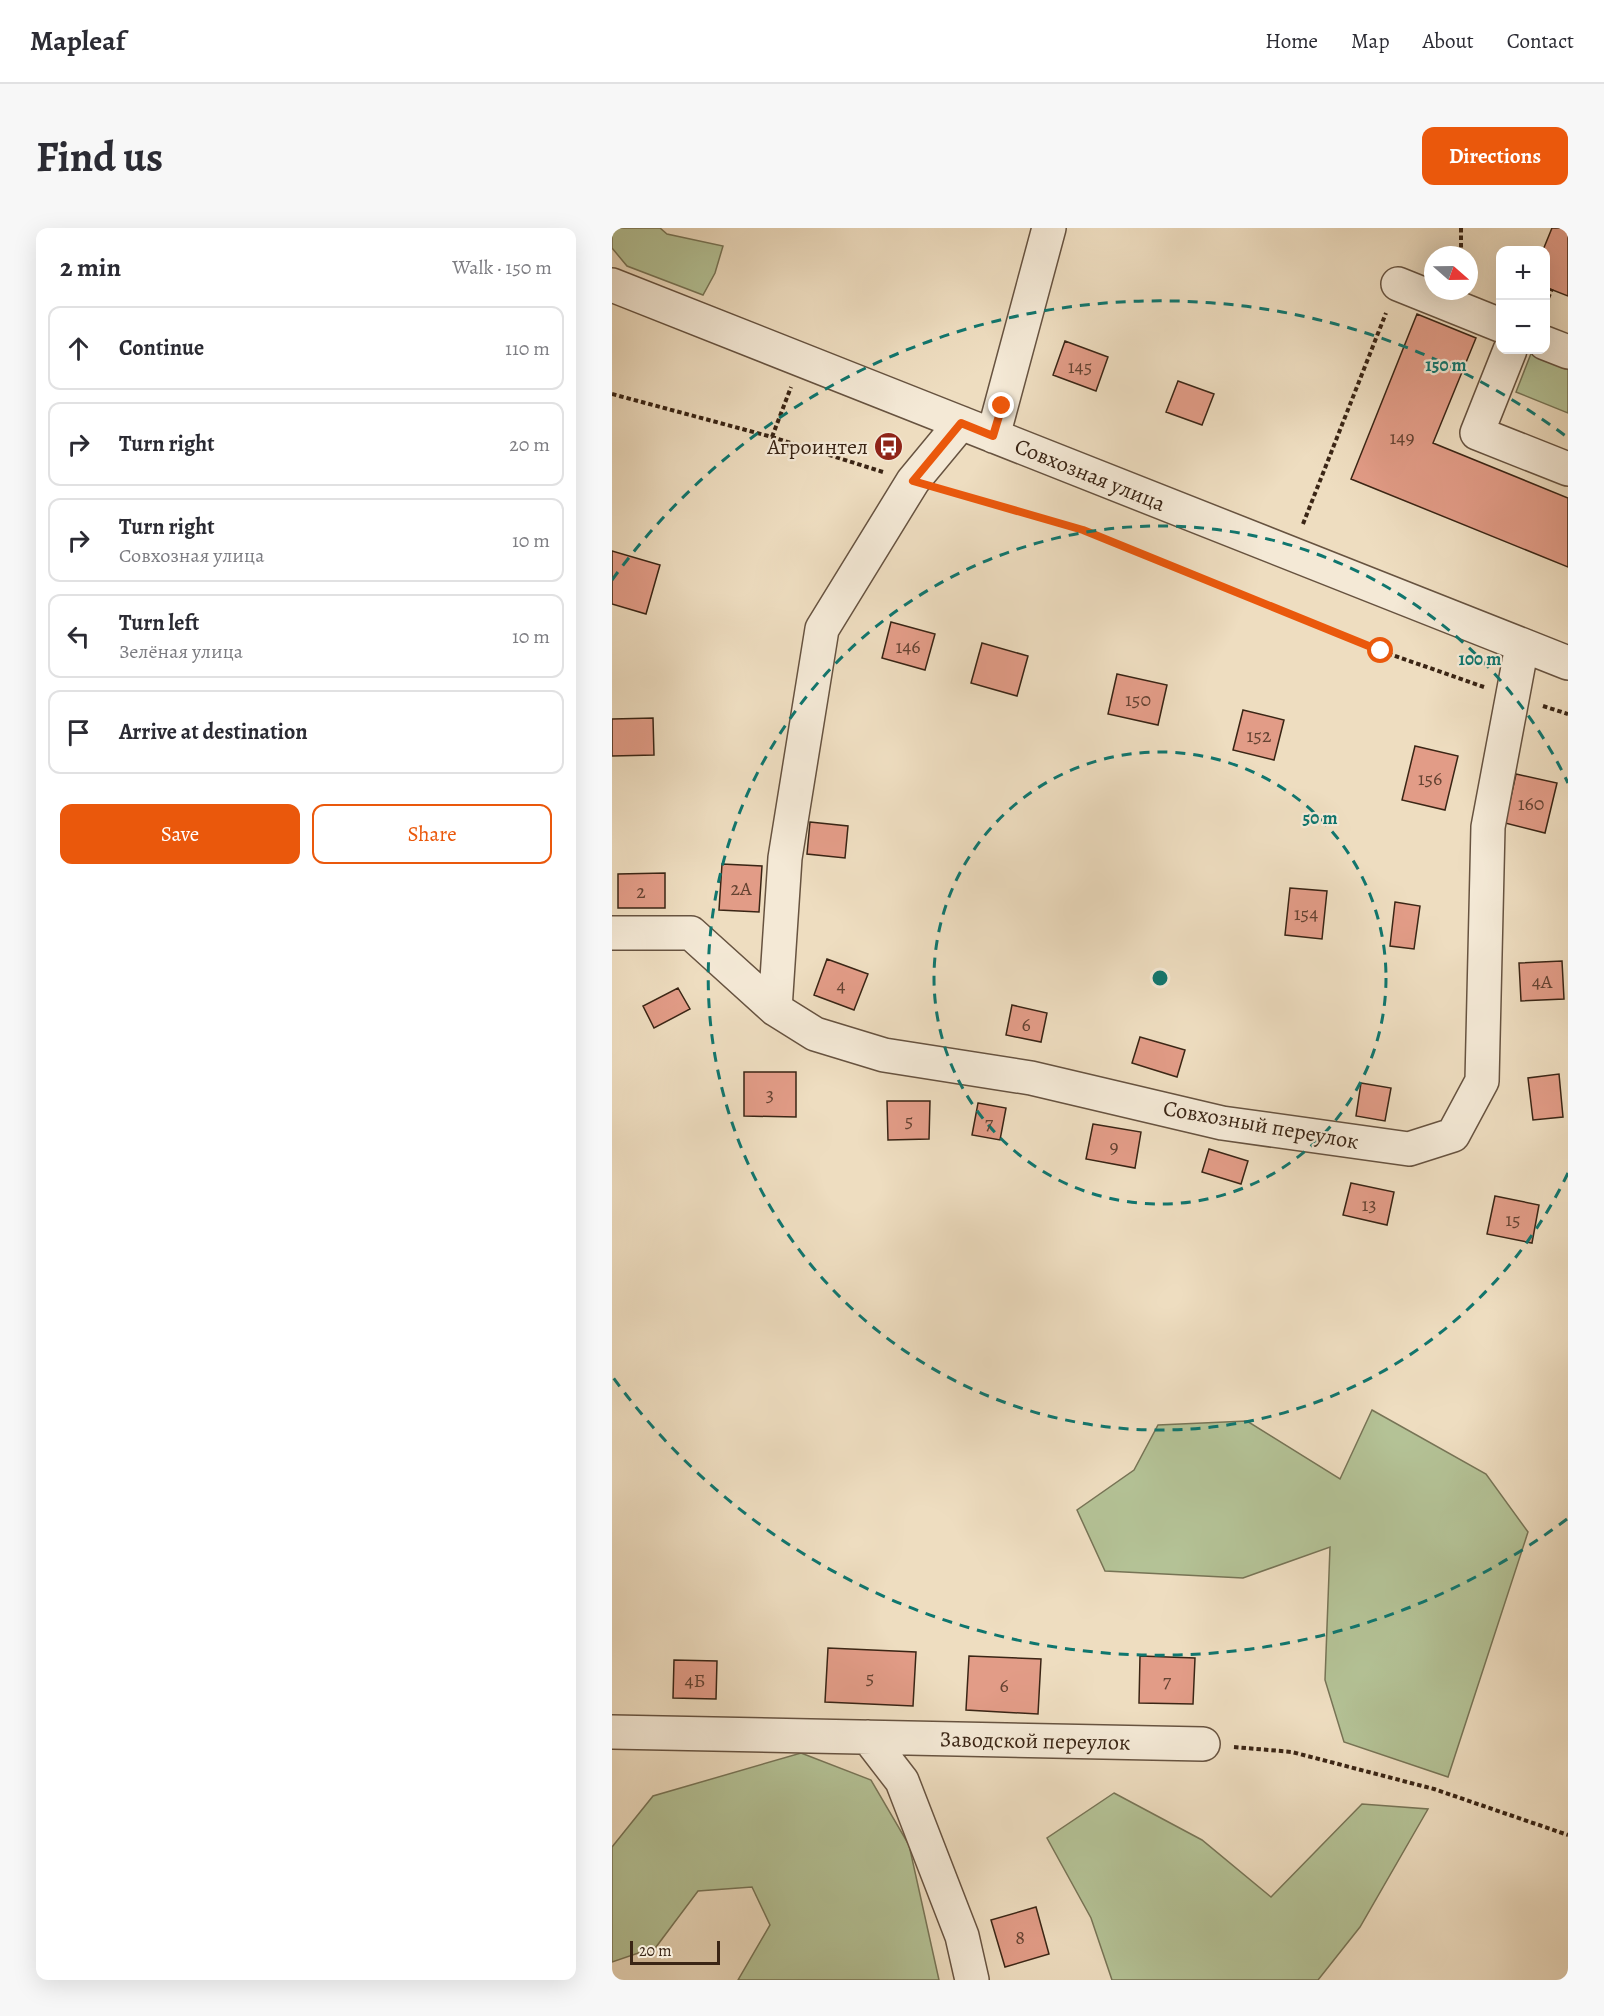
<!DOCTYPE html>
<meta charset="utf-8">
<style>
body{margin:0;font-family:Alegreya,serif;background:#f7f7f7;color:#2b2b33}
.controls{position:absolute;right:18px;top:18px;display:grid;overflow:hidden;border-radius:12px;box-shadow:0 6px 24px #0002}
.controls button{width:54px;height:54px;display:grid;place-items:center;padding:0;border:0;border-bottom:2px solid #e1e1e2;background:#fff;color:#2b2b33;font:30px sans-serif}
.compass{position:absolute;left:812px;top:18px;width:54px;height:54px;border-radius:50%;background:#fff;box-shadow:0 6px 24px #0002;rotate:110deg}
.scale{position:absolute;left:18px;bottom:15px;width:90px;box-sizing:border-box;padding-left:6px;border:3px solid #3a2515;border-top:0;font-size:16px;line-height:21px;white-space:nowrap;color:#3a2515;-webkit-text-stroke:4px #f4e9d6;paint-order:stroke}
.stop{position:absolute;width:18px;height:18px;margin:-14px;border:4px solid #ea580c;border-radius:50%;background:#fff}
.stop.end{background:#ea580c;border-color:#fff;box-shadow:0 2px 6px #0008}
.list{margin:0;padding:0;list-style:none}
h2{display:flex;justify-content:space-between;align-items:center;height:78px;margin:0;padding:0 24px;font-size:26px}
h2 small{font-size:20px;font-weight:400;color:#7c7c81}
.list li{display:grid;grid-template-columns:39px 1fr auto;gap:18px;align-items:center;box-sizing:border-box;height:84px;margin:0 12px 12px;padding:0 12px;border:2px solid #e1e1e2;border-radius:12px}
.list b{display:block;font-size:22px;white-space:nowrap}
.list p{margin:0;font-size:20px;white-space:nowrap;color:#7c7c81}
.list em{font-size:20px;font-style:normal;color:#7c7c81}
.actions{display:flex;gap:12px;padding:18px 24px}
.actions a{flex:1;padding:14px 0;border:2px solid #ea580c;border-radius:12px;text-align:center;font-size:21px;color:#ea580c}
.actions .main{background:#ea580c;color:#fff}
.icon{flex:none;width:33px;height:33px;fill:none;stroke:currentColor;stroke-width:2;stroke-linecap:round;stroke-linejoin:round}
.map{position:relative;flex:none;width:956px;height:1752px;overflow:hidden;border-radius:12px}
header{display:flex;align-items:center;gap:36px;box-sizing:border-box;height:84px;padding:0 30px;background:#fff;border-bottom:2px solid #e1e1e2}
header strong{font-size:28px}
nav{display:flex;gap:33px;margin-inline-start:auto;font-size:21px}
.intro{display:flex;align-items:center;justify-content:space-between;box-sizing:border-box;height:144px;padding:0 36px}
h1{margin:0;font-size:42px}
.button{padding:15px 27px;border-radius:12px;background:#ea580c;color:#fff;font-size:21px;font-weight:700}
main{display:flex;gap:36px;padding:0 36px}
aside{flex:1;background:#fff;border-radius:12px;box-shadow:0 6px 24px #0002}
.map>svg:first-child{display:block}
</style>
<header>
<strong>Mapleaf</strong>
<nav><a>Home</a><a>Map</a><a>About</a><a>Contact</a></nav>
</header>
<div class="intro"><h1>Find us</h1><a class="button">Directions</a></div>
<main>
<aside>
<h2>2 min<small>Walk · 150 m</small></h2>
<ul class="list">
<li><svg class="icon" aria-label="ahead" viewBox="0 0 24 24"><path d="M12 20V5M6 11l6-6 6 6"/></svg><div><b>Continue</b></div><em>110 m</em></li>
<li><svg class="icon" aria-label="right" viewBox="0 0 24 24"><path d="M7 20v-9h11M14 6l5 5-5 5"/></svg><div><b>Turn right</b></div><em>20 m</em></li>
<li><svg class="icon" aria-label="right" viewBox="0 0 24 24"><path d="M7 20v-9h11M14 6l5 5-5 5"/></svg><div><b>Turn right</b><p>Совхозная улица</p></div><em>10 m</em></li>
<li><svg class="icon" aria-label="left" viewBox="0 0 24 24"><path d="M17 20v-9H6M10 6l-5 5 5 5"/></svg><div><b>Turn left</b><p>Зелёная улица</p></div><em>10 m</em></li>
<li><svg class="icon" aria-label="arrive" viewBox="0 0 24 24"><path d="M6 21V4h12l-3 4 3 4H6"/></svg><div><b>Arrive at destination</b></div></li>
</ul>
<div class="actions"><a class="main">Save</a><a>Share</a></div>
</aside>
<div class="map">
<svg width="956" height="1752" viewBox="0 0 956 1752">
<rect width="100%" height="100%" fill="#eeddc0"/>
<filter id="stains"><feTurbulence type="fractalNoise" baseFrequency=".00333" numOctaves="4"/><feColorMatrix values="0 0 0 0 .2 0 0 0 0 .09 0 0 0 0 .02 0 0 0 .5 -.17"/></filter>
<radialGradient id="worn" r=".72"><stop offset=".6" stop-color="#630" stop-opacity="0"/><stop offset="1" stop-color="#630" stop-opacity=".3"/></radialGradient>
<path fill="#b4c296" stroke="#777456" stroke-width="1.5" d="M 0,0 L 48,0 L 55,6 L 111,18 L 103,45 L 91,67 L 15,38 L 0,20 Z
M 920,123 L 956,137 L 956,185 L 904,164 Z
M 760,1182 L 874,1246 L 916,1304 L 836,1549 L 732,1514 L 713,1452 L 718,1319 L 631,1350 L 493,1343 L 465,1282 L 522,1242 L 546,1197 L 635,1193 L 728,1251 Z
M 189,1525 L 259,1552 L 297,1617 L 327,1752 L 126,1752 L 158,1697 L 140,1659 L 86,1663 L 44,1719 L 0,1734 L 0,1619 L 41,1568 Z
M 502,1565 L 590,1612 L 659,1669 L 750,1576 L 816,1581 L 748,1699 L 706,1752 L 500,1752 L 479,1690 L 435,1610 Z"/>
<path fill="#e29c87" stroke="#3a2515" stroke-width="1.5" d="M 940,0 L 956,0 L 956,68 L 933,59 L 933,22 L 931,22 Z
M 805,86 L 864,110 L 821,215 L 956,270 L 956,339 L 739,251 Z
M 453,113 L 496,129 L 484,163 L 441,147 Z
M 566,153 L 602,166 L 590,197 L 554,184 Z
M 0,323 L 48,337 L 34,386 L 0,376 Z
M 279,394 L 323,406 L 313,442 L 270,430 Z
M 370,415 L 416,428 L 405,468 L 359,455 Z
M 505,446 L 555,457 L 546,497 L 496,486 Z
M 631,482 L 672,492 L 662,532 L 621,522 Z
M 41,490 L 42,527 L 0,528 L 0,491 Z
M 803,518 L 846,528 L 833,582 L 790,572 Z
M 904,546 L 945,555 L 933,605 L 893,595 Z
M 198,594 L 236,598 L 233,630 L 195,626 Z
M 110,636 L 150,638 L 147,684 L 107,682 Z
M 53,645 L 53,680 L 6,680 L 6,646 Z
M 678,660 L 715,663 L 710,711 L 673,707 Z
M 783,674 L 808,678 L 802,721 L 778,718 Z
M 215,731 L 256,746 L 242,782 L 202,767 Z
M 950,733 L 952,771 L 909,773 L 907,735 Z
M 66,760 L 78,781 L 42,800 L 31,778 Z
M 400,777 L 435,785 L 429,814 L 394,807 Z
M 528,809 L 573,822 L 565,849 L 520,835 Z
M 132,844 L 184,844 L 184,889 L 132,888 Z
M 947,846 L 951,889 L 921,892 L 916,850 Z
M 749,855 L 779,860 L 773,893 L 744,888 Z
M 275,873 L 318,873 L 317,911 L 276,912 Z
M 366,875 L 394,880 L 388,912 L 360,907 Z
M 481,896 L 529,904 L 523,940 L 474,931 Z
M 597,921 L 636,933 L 629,956 L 590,944 Z
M 739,955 L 782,964 L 775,997 L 731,987 Z
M 883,968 L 927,977 L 920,1015 L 875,1006 Z
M 216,1420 L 304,1424 L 301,1478 L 213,1474 Z
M 357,1428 L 429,1431 L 426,1486 L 354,1482 Z
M 528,1428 L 583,1430 L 581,1476 L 527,1475 Z
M 62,1432 L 105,1433 L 104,1471 L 61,1470 Z
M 424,1679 L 437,1726 L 393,1739 L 379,1692 Z"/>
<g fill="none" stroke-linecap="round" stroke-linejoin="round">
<defs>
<path id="minor" d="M 786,56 L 888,97
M 0,57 L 956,435
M 933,115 L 956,124
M 898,122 L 865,205 L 956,241
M 381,208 L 437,0
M 0,705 L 79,705 L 163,781 L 203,806 L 272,827 L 419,850 L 610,895 L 797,921 L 841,907 L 870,853 L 876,599 L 910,418
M 163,781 L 173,630 L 210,401 L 301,253 L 349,195
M 0,1504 L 591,1516
M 256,1509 L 290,1553 L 350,1708 L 360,1752"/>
</defs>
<use href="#minor" stroke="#675340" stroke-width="36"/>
<path stroke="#3a2515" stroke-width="4" stroke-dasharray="4.5 3" stroke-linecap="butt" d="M 849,27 L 849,0
M 933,77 L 940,61
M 0,166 L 160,209 L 271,244
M 160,209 L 179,159
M 333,262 L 471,302 L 769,423 L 872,459
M 691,296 L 774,85
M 931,478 L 956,486
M 622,1519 L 680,1524 L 822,1561 L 956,1607"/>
<use href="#minor" stroke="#f4e9d6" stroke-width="33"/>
</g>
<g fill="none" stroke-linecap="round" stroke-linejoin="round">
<path stroke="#ea580c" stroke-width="8" d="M 390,178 L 381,208 L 349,195 L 301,253 L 471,302 L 769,423"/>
</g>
<g fill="none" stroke="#0f766e" stroke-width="3" stroke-dasharray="10 8">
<circle cx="548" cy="750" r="226"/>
<path d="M956 945A452 452 0 1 1 956 555"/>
<path d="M955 1291A677 677 0 0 1 0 1148M0 352A677 677 0 0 1 955 209"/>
</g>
<defs>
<symbol id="bus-disc" viewBox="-11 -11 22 22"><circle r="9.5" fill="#8f2418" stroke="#f4e9d6"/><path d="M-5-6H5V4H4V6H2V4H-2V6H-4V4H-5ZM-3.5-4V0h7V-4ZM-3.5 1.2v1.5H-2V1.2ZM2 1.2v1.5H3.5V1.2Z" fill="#fff"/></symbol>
</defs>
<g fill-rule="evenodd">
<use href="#bus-disc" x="260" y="202" width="33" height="33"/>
</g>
<g text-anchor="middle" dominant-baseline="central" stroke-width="4.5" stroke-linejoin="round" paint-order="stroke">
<g font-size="20" fill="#644332">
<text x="468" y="138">145</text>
<text x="790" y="209">149</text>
<text x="296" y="418">146</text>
<text x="526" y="471">150</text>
<text x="647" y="507">152</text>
<text x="818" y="550">156</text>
<text x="919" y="575">160</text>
<text x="129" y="660">2А</text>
<text x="29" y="663">2</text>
<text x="694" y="685">154</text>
<text x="930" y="753">4А</text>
<text x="229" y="757">4</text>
<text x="414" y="796">6</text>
<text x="158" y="866">3</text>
<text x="297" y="892">5</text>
<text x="377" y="894">7</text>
<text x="502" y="918">9</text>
<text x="757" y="976">13</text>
<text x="901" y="991">15</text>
<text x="258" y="1449">5</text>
<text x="83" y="1452">4Б</text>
<text x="555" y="1452">7</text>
<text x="392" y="1457">6</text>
<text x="408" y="1709">8</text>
</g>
<g font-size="22" fill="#3a2515" stroke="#f4e9d6" text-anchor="end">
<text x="256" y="219">Агроинтел</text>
</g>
<g font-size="22" fill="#3a2515" stroke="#f4e9d6">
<text transform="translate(478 247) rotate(22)">Совхозная улица</text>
<text transform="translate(649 897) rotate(10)">Совхозный переулок</text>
<text transform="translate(423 1513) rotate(1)">Заводской переулок</text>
</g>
</g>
<circle cx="548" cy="750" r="9" fill="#0f766e" stroke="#f4e9d6" stroke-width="3"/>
<g font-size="18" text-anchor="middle" font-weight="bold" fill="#0f766e" stroke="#f4e9d6" stroke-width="4.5" stroke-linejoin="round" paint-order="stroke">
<text x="834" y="143">150 m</text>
<text x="868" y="437">100 m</text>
<text x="708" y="596">50 m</text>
</g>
<rect width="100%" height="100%" filter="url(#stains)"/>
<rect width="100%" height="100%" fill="url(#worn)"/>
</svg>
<div class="controls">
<button>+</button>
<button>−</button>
</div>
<svg class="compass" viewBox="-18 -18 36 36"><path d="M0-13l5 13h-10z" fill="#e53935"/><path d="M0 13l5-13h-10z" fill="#7c7c81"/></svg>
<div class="scale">20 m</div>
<div class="stop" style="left:769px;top:423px"></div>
<div class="stop end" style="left:390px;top:178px"></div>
</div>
</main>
